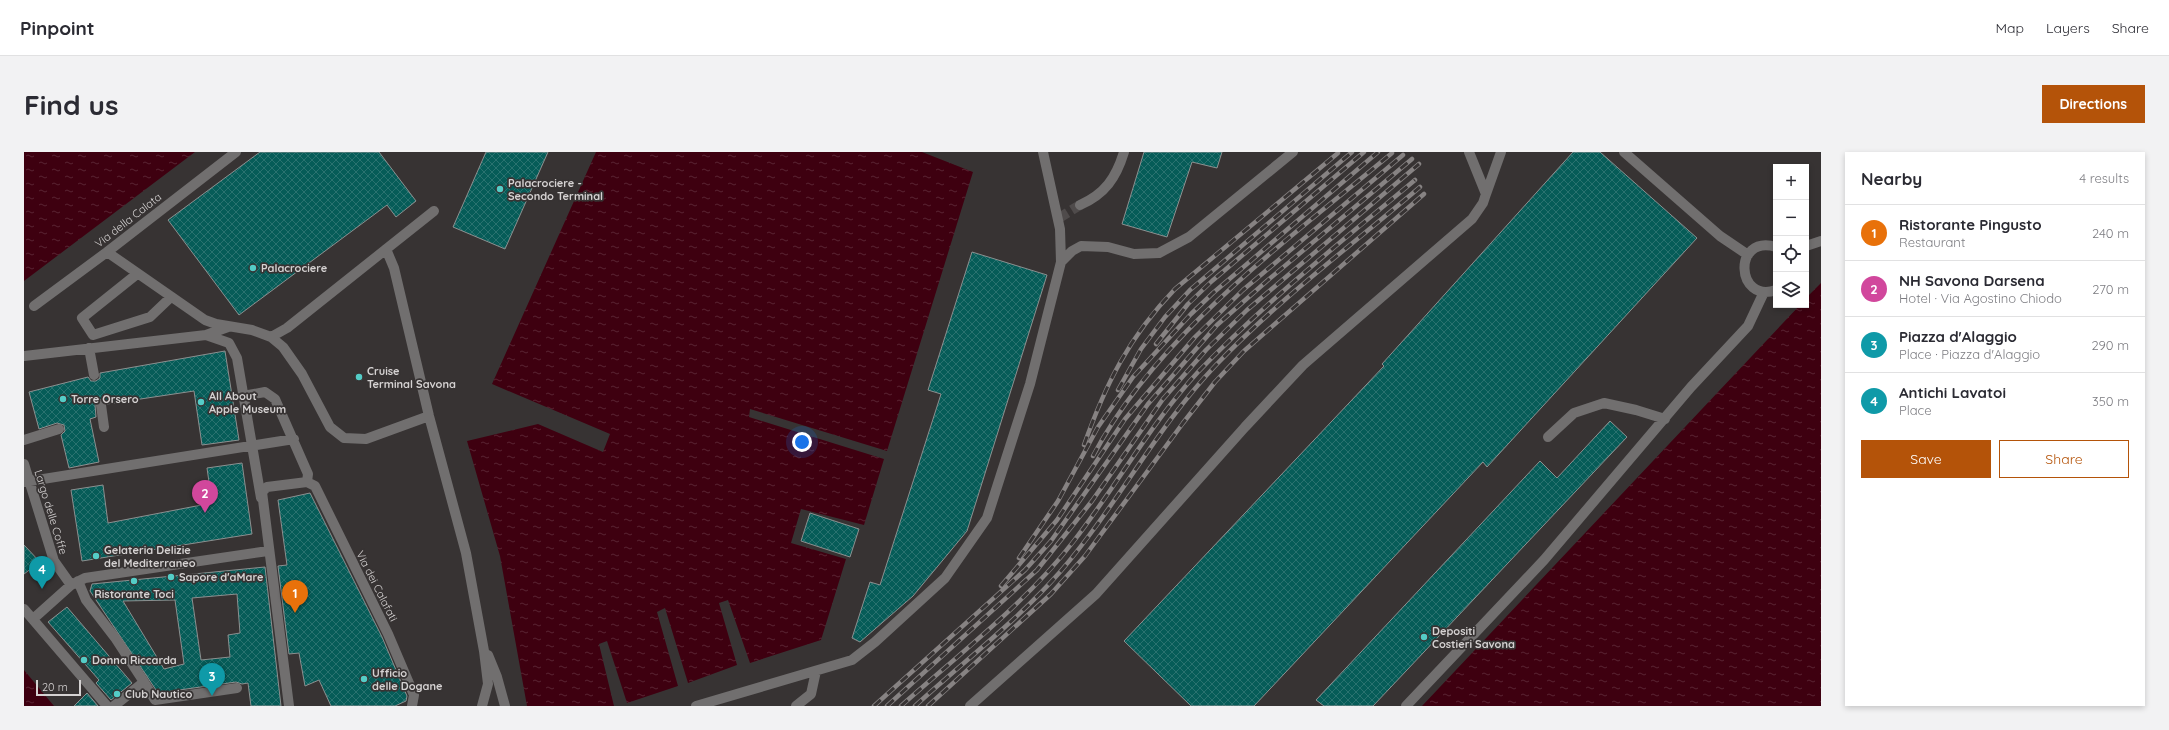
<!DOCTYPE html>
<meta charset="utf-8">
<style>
body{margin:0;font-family:Quicksand,sans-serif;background:#f2f2f3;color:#2b2b33}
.controls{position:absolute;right:12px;top:12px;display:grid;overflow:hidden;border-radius:0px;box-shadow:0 2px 6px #0003}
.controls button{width:36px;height:36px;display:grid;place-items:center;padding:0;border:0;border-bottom:1px solid #e1e1e2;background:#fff;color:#2b2b33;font:20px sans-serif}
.scale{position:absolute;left:12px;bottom:10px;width:45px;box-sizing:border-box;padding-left:4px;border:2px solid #d5d2d2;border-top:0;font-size:11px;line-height:14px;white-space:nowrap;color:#d5d2d2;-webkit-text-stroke:3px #373333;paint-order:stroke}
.you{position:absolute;left:778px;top:290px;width:14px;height:14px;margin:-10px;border:3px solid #fff;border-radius:50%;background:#1a73e8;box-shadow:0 0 0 6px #1a73e833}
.badge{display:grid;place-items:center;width:26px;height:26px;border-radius:50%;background:#b45309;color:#fff;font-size:13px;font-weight:700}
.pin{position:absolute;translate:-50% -33px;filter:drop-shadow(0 1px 2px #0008)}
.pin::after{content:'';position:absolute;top:21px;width:14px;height:12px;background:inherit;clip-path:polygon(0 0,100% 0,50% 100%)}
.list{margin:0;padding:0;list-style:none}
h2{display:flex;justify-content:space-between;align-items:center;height:52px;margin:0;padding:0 16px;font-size:17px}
h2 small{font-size:13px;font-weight:400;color:#7c7c81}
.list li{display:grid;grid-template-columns:26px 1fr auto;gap:12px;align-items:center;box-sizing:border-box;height:56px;padding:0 16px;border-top:1px solid #e1e1e2}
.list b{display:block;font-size:15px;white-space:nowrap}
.list p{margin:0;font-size:13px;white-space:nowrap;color:#7c7c81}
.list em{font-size:13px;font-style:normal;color:#7c7c81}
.actions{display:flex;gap:8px;padding:12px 16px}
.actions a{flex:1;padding:9px 0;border:1px solid #b45309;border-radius:0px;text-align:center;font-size:14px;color:#b45309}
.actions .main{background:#b45309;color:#fff}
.icon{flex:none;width:22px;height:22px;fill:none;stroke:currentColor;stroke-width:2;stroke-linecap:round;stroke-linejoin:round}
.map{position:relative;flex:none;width:1797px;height:554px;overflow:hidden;border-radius:0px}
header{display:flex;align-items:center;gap:24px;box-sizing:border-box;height:56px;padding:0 20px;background:#fff;border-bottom:1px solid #e1e1e2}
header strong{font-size:19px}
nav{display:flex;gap:22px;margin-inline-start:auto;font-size:14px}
.intro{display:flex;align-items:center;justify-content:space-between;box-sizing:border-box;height:96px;padding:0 24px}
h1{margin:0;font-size:28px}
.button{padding:10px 18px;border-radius:0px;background:#b45309;color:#fff;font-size:14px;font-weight:700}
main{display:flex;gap:24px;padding:0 24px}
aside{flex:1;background:#fff;border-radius:0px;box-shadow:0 2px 6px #0003}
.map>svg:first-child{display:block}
</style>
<header>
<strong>Pinpoint</strong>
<nav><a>Map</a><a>Layers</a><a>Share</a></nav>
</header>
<div class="intro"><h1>Find us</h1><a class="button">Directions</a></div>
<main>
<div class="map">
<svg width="1797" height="554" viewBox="0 0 1797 554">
<defs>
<pattern id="water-ripples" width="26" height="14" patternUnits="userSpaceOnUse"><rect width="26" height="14" fill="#3e0010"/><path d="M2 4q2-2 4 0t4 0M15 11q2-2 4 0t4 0" fill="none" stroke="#592432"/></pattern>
<pattern id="building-cross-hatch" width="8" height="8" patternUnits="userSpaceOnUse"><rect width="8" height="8" fill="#065c58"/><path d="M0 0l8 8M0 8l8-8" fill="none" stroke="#29726f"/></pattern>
</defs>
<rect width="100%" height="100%" fill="#373333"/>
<path fill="url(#water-ripples)" d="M 0,0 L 171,0 L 0,129 Z
M 572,0 L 898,0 L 949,20 L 863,299 L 726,257 L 725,265 L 860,307 L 840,373 L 777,357 L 767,391 L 822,407 L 797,488 L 726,511 L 704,448 L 695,451 L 713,513 L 664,531 L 641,456 L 633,460 L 654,534 L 603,551 L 583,489 L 575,492 L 590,554 L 503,554 L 476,404 L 443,289 L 514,272 L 579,300 L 586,282 L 468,232 Z
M 1797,131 L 1797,554 L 1398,554 L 1776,153 L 1782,153 L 1782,146 Z
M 0,518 L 30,554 L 0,554 Z"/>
<path fill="url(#building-cross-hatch)" stroke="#8c9090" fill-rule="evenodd" d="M 236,0 L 355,0 L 392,49 L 372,65 L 363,53 L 215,163 L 144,68 Z
M 462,0 L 524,0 L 481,97 L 429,75 Z
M 1120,0 L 1198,0 L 1193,16 L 1168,10 L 1143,85 L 1098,72 Z
M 1549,0 L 1576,0 L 1673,86 L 1463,315 L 1459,310 L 1230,554 L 1167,554 L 1100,489 L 1360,214 L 1358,212 Z
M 948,100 L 1023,123 L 943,379 L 889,444 L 836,490 L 828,486 L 846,430 L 856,433 L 917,242 L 904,238 Z
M 201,199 L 215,288 L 178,293 L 170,239 L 83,252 L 80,247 L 73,248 L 71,253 L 72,265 L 66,267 L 75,310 L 45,316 L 37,283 L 41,279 L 40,273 L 33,271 L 15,277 L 5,240 L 64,225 L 67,229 L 72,229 L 76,226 L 76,221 Z
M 1586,269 L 1603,285 L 1349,554 L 1300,554 L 1292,548 L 1516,309 L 1533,326 Z
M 218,311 L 228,382 L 58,409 L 47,338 L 79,333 L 84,371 L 188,351 L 183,316 Z
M 286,341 L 358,485 L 383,544 L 382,549 L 371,554 L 307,554 L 295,528 L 281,534 L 275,501 L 265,502 L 254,414 L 263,413 L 254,348 Z
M 786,361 L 835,377 L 826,405 L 777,389 Z
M 0,393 L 16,410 L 0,422 Z
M 241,415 L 257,554 L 227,554 L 224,531 L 218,532 L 212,530 L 134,541 L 66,439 L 68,432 ZM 213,442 L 216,481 L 204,483 L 206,505 L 177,508 L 168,446 ZM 151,448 L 160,512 L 140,517 L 99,449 Z
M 43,455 L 108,531 L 87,548 L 72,531 L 75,528 L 24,470 Z
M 63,541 L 74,554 L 50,554 Z"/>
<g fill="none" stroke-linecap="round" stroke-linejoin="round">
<path stroke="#4f4b4b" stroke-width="10" stroke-dasharray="10 5" stroke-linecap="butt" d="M 1035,66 L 1056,53"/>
<path stroke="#716f6f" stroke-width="10" d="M 1445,0 L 1462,42 L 1477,0
M 1600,0 L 1696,84 L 1724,103
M 1056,53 C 1081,42 1092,26 1100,0
M 1782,94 L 1797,89
M 1752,95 C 1708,82 1712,152 1752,138
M 362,97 L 370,116 L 405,264 L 442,401 L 460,499 L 464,532 L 458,554
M 83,100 L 181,168 L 192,172 L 228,178 L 247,185 L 259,195 L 278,222 L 306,275 L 320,286 L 342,287 L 405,264
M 1037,110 L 1048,99 L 1057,94 L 1084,95 L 1110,102 L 1135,101 L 1165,85 L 1269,0
M 113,122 L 58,166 L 69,183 L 126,165 L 147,145
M 10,154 L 83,100 L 212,0
M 182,183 L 205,191 L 213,206 L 237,346
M 247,185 L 263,176 L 410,59
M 65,196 L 70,223
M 0,204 L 182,183 L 204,175
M 219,244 L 241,240 L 251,247 L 284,322 L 283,330 L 243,335 L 238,340 L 265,554
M 77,253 L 80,275
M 1524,285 L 1550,261 L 1580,251 L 1612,258 L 1641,267
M 0,288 L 35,277
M 0,312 L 30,409 L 47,433
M 0,330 L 270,287
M 283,330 L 291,334 L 364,482 L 390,543 L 388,554
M 54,429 L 62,448 L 92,487 L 120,530
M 0,457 L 83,554
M 9,467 L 47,433 L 61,426 L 244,399
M 464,503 L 473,525 L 481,554
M 90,554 L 120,530 L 131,548 L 213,536
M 672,554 L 828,508 L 851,490 L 921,426 L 963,366 L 1006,232 L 1037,110 L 1036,77 L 1019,0
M 772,554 L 787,542 L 792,519
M 946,554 L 1072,442 L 1221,275 L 1279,213 L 1448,67 L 1459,51 L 1462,42
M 1382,554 L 1520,408 L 1667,235 L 1724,174 L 1740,140"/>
<defs>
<path id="rail" d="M 1132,192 L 1164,152 L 1188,129 L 1340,0
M 1094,238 L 1117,197 L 1141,165 L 1166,138 L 1328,0
M 1060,293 C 1082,231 1105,185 1151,137 L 1314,1
M 1069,304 C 1133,182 1264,88 1368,1
M 995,406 L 1034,349 L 1074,275 L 1109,225 L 1167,162 L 1189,141 L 1354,0
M 977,434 L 1033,368 L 1101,267 L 1171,185 L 1219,138 L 1379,3
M 850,554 L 1001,418 L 1027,389 L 1124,252 L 1193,173 L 1244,128 L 1388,7
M 863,554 L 1013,418 L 1068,349 L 1139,247 L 1182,198 L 1223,158 L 1395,12
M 877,554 C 934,503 1003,450 1049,390 C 1092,335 1126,272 1174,220 C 1241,150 1317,90 1391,28
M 891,554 C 939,510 993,469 1036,420 C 1093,354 1132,276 1192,213 C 1254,148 1328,93 1396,35
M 904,554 L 1027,442 L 1061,404 L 1159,271 L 1191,230 L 1220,199 L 1400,42"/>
</defs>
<use href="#rail" stroke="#878383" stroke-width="4.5"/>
<use href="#rail" stroke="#373333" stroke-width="3" stroke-dasharray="9" stroke-linecap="butt"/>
</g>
<g fill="#54cdc7" stroke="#373333" stroke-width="1.5">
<circle cx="476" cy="37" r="4"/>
<circle cx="229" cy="116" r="4"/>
<circle cx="335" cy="225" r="4"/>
<circle cx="39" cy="247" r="4"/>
<circle cx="177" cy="250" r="4"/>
<circle cx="72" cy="404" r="4"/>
<circle cx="147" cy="425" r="4"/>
<circle cx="110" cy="429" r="4"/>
<circle cx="1400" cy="485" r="4"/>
<circle cx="60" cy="508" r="4"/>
<circle cx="340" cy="527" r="4"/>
<circle cx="93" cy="542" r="4"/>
</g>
<g text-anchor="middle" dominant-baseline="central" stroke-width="3.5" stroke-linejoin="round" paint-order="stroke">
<g font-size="11" font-weight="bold" fill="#d5d2d2" stroke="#373333" text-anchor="start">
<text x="484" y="31">Palacrociere -<tspan x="484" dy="13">Secondo Terminal</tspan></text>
<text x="237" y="116">Palacrociere</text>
<text x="343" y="219">Cruise<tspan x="343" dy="13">Terminal Savona</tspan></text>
<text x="185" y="244">All About<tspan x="185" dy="13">Apple Museum</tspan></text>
<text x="47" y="247">Torre Orsero</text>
<text x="80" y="398">Gelateria Delizie<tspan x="80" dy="13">del Mediterraneo</tspan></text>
<text x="155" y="425">Sapore d'aMare</text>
<text x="110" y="442" text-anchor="middle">Ristorante Toci</text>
<text x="1408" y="479">Depositi<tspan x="1408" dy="13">Costieri Savona</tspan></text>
<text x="68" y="508">Donna Riccarda</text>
<text x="348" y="521">Ufficio<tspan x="348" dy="13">delle Dogane</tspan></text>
<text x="101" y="542">Club Nautico</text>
</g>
<g font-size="11" fill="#d5d2d2" stroke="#373333">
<text transform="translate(104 68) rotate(-38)">Via della Calata</text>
<text transform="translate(27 360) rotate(73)">Largo delle Coffe</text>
<text transform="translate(353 434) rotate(63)">Via dei Calafati</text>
</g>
</g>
</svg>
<div class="controls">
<button>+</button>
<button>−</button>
<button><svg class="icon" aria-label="locate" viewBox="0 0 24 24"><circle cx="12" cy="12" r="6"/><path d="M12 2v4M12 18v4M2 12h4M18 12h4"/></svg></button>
<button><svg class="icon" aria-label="layers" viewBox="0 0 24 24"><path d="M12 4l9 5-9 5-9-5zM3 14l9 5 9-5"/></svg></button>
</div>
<div class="scale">20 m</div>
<div class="you"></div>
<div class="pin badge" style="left:271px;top:461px;background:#e8710a">1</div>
<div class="pin badge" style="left:181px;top:361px;background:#d1479c">2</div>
<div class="pin badge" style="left:188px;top:544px;background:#0f9aa8">3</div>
<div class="pin badge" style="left:18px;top:437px;background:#0f9aa8">4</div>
</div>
<aside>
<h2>Nearby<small>4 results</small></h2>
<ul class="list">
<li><span class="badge" style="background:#e8710a">1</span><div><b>Ristorante Pingusto</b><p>Restaurant</p></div><em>240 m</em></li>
<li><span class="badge" style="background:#d1479c">2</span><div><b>NH Savona Darsena</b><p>Hotel · Via Agostino Chiodo</p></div><em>270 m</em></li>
<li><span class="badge" style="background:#0f9aa8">3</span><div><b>Piazza d'Alaggio</b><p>Place · Piazza d'Alaggio</p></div><em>290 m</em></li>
<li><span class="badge" style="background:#0f9aa8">4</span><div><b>Antichi Lavatoi</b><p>Place</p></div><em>350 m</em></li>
</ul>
<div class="actions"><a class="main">Save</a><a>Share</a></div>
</aside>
</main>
